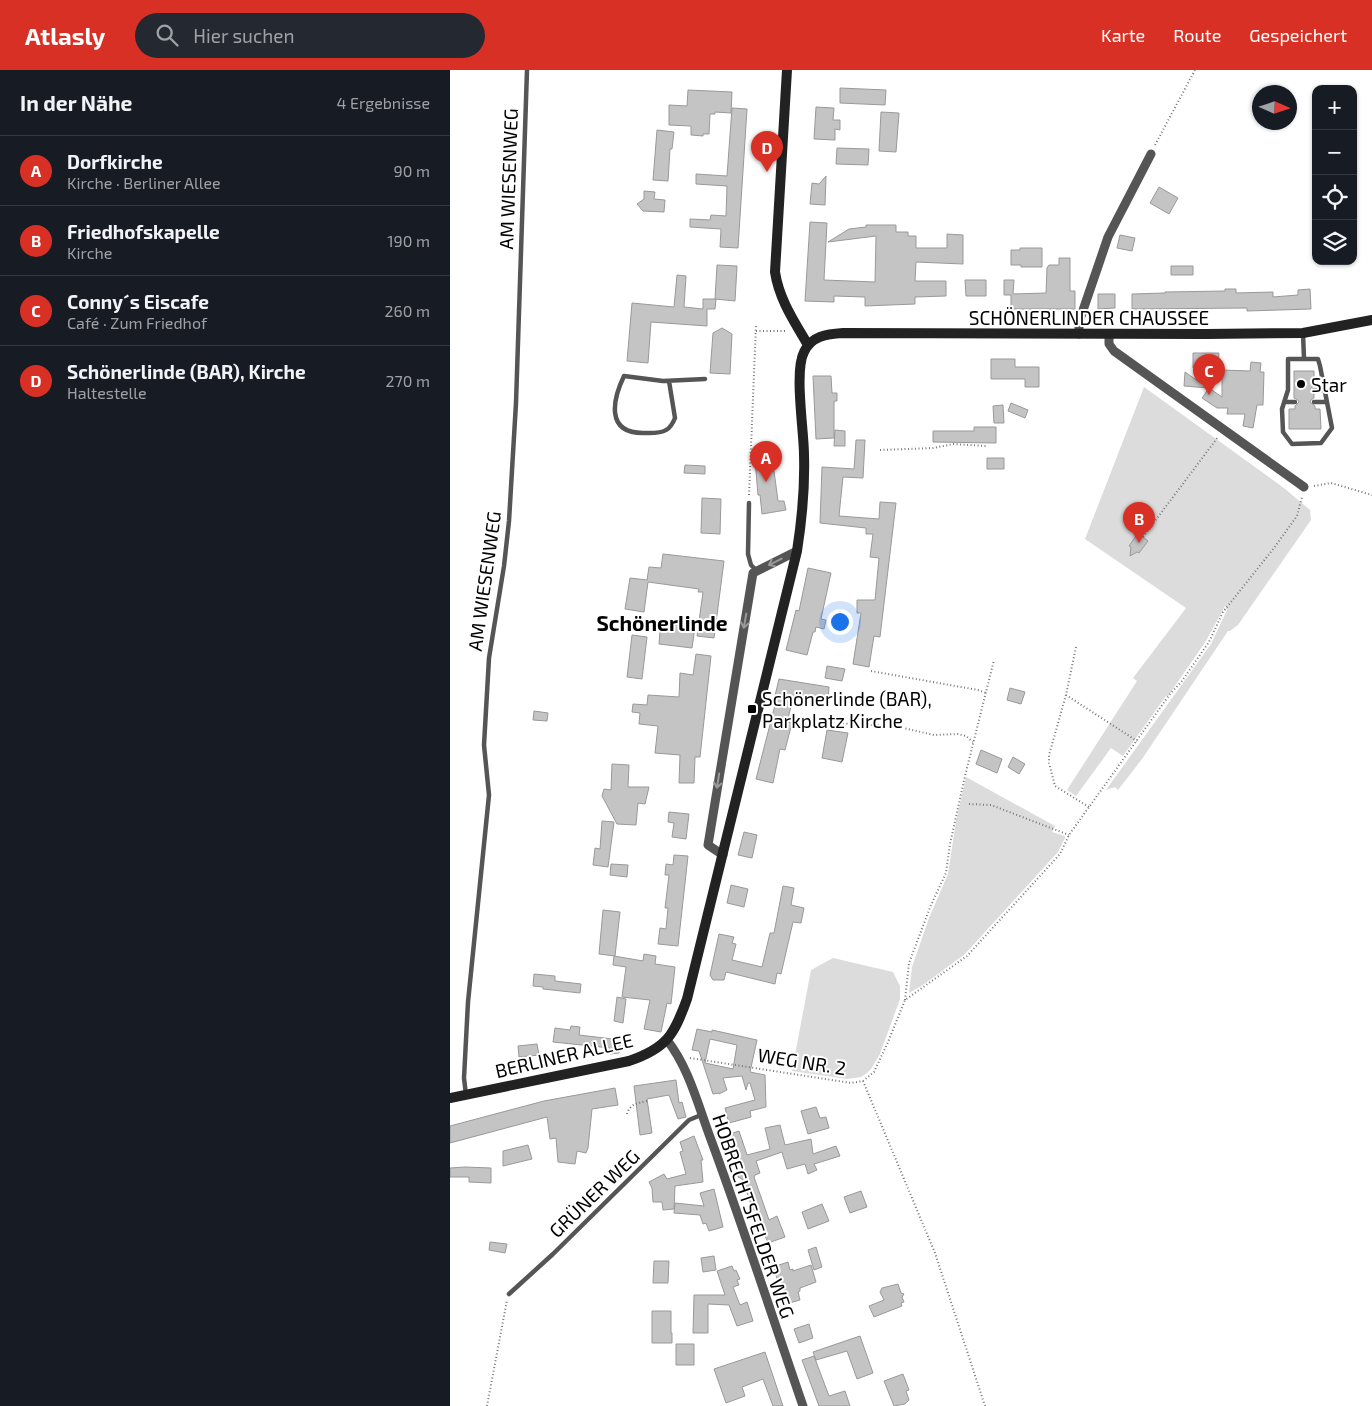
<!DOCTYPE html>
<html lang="de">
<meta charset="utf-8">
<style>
body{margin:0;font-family:"Exo 2",sans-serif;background:#242831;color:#f1f3f6}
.controls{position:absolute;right:15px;top:15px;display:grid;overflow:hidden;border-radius:10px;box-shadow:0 1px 4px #0004}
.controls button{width:45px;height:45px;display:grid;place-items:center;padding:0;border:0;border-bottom:1px solid #363941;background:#171b24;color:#f1f3f6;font:25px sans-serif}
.compass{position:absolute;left:802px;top:15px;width:45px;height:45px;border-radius:50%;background:#171b24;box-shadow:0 1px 4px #0004;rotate:93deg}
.you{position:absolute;left:389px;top:551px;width:18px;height:18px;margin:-12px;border:4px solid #fff;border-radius:50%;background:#1a73e8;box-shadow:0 0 0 8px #1a73e833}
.badge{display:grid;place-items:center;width:32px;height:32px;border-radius:50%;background:#d93025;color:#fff;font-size:16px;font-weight:700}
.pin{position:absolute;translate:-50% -41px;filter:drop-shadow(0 1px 2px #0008)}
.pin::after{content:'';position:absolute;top:26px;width:18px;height:15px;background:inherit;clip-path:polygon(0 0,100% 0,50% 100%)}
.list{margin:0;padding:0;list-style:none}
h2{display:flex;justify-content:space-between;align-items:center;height:65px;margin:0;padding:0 20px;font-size:21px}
h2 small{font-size:16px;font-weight:400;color:#9ea1a6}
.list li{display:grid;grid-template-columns:32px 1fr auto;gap:15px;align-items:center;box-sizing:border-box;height:70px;padding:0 20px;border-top:1px solid #363941}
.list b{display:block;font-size:19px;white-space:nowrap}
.list p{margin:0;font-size:16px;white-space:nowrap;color:#9ea1a6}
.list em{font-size:16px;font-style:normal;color:#9ea1a6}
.icon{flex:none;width:28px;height:28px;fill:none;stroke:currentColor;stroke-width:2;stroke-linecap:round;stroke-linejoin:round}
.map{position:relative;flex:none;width:922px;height:1336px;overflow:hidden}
header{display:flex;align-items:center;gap:30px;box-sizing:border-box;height:70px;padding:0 25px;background:#d93025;color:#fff}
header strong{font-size:24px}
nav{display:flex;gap:28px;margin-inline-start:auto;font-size:18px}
.search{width:350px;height:45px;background:#242831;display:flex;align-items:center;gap:12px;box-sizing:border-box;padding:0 18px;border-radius:28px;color:#9ea1a6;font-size:19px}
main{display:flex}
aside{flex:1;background:#171b24}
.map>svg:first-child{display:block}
</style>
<header>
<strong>Atlasly</strong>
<div class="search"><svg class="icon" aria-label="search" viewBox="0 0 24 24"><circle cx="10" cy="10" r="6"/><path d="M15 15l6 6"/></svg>Hier suchen</div>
<nav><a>Karte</a><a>Route</a><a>Gespeichert</a></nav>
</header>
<main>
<aside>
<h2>In der Nähe<small>4 Ergebnisse</small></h2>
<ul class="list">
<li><span class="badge">A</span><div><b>Dorfkirche</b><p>Kirche · Berliner Allee</p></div><em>90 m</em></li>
<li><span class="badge">B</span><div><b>Friedhofskapelle</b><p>Kirche</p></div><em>190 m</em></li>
<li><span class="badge">C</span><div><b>Conny´s Eiscafe</b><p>Café · Zum Friedhof</p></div><em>260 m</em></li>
<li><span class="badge">D</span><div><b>Schönerlinde (BAR), Kirche</b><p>Haltestelle</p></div><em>270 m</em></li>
</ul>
</aside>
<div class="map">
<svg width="922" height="1336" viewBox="0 0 922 1336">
<rect width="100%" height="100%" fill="#fff"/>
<path fill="#dcdcdc" d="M 694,317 L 834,418 L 860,440 L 861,450 L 788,555 L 780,561 L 778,561 L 692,689 L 668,720 L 665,717 L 656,720 L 761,574 L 777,540 L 775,536 L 756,571 L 718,626 L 716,626 L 673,686 L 661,678 L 626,726 L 617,720 L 687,611 L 683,608 L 736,538 L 635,469 Z
M 516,707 L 605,756 L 602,762 L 615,766 L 615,768 L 608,782 L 515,884 L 473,915 L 459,923 L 462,897 L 479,848 L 498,804 L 506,751 Z
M 383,888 L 443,902 L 450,916 L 450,929 L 430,984 L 421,999 L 417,1003 L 411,1007 L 397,1009 L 342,1001 L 361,900 Z"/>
<path fill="#c4c4c4" stroke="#999" fill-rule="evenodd" d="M 390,18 L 436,20 L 435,35 L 390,33 Z
M 238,20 L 282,22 L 281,43 L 265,42 L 265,44 L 260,44 L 259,64 L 253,64 L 253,66 L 241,65 L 241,56 L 219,55 L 219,35 L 237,36 Z
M 366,37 L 384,38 L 383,50 L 390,50 L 390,60 L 385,59 L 385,70 L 364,69 Z
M 282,38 L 297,39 L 288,178 L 270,177 L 271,159 L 240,157 L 240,149 L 260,150 L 261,145 L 276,146 L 277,116 L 246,114 L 246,104 L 277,106 Z
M 431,42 L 449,43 L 446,82 L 429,81 Z
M 207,60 L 224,62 L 222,79 L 220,79 L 218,111 L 203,110 Z
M 387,78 L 419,79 L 418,95 L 386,94 Z
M 376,106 L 375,135 L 360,134 L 362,113 L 369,114 Z
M 709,117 L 728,128 L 719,144 L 700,133 Z
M 194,121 L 205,122 L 204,129 L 215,130 L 214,142 L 193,141 L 187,134 L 194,129 Z
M 360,152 L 377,153 L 374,210 L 425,212 L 426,166 L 378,172 L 399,159 L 416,157 L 416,155 L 446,155 L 446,162 L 458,162 L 458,166 L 466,166 L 466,178 L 497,178 L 497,164 L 513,165 L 513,194 L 466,192 L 465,211 L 496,211 L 496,226 L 465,227 L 465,234 L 415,236 L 415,227 L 384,226 L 384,232 L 355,231 Z
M 670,165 L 685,168 L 682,181 L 667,178 Z
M 570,178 L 592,178 L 592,197 L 571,197 L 571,195 L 561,195 L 561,180 L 570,180 Z
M 609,188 L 620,188 L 620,221 L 625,221 L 625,239 L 561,239 L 561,225 L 554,225 L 554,210 L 564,210 L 563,224 L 596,223 L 597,198 L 599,195 L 609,195 Z
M 267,195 L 287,196 L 285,231 L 265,229 Z
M 721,196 L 743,196 L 743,205 L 721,205 Z
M 227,205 L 236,206 L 234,237 L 253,239 L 253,229 L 266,229 L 265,239 L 257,239 L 257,256 L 201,252 L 198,293 L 177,291 L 182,233 L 224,237 Z
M 515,210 L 536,210 L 536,226 L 516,226 Z
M 775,219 L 786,219 L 786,223 L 823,222 L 823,227 L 848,225 L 848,220 L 860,219 L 861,239 L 797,241 L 797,238 L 682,239 L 682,224 L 715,223 L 715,222 L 775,221 Z
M 648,224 L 665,224 L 665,238 L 648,239 Z
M 272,258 L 282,264 L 280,304 L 260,303 L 263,263 Z
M 743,283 L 769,283 L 768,299 L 743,298 Z
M 541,289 L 565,289 L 565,297 L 589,297 L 589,317 L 575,317 L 575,309 L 541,309 Z
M 801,292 L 811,293 L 810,302 L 814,302 L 813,335 L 807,335 L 803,358 L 793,356 L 795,344 L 777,344 L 778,338 L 767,338 L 752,328 L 759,318 L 772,327 L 772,300 L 800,301 Z
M 844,301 L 864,301 L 864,316 L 861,318 L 860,320 L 864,324 L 864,328 L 861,330 L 860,332 L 865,336 L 865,339 L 870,339 L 871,359 L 839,359 L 839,339 L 845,339 L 845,336 L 849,332 L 848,330 L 844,328 Z
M 735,302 L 758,318 L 734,316 Z
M 363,306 L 381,306 L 382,323 L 387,323 L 387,331 L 384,331 L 384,368 L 366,369 Z
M 561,333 L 578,340 L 575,348 L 558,341 Z
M 553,335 L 554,353 L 544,353 L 543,336 Z
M 524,357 L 546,357 L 546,373 L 483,372 L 483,361 L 524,361 Z
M 385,360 L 395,361 L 395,376 L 384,376 Z
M 406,370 L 415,370 L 413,408 L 393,407 L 389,446 L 429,449 L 430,432 L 446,433 L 430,567 L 424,566 L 419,597 L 403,594 L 411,543 L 407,543 L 407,530 L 425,530 L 429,488 L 420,487 L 423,464 L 416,464 L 416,458 L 370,453 L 372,397 L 404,399 Z
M 321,388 L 323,401 L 324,401 L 328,431 L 334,431 L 336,440 L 312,444 L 310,425 L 308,425 L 305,390 Z
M 537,388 L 554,388 L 554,399 L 537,399 Z
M 235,395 L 255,396 L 255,404 L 234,403 Z
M 252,428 L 271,429 L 270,464 L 251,463 Z
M 688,463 L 698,471 L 689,483 L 687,482 L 680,486 L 681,477 L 679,476 Z
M 213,484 L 274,491 L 264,568 L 247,566 L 253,522 L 248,522 L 249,519 L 198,512 L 194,542 L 175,539 L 180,508 L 197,510 L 199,497 L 211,498 Z
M 358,498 L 381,503 L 371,549 L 376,550 L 374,559 L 366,557 L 365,562 L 363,562 L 357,585 L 336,580 L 346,540 L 349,541 Z
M 219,554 L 245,557 L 242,578 L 209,574 L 210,561 L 218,562 Z
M 182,565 L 197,567 L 192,609 L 177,607 Z
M 246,584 L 261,586 L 250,687 L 245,687 L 244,713 L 229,713 L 230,685 L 205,683 L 208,656 L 189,654 L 190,643 L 182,642 L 183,634 L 197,635 L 198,625 L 229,627 L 230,603 L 243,605 Z
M 377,596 L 395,599 L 392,611 L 375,608 Z
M 329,609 L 379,617 L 378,630 L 344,625 L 337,652 L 342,653 L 335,680 L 330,679 L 323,713 L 306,709 L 325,635 L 323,634 Z
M 560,618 L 575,622 L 571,634 L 557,630 Z
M 84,641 L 98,643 L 97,651 L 83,650 Z
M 377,660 L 398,663 L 392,692 L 372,688 Z
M 531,680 L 552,689 L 547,703 L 526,694 Z
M 563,687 L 575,694 L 569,704 L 558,697 Z
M 162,694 L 179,695 L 178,717 L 199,717 L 195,734 L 188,733 L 186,755 L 167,754 L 152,726 L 154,719 L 161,720 Z
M 219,742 L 239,744 L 236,769 L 222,767 L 224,753 L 218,752 Z
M 152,751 L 164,752 L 158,797 L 143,795 L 145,778 L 150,779 Z
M 294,762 L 307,765 L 302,788 L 288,785 Z
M 224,785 L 238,786 L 228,876 L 208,874 L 210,858 L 216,859 L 218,838 L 215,838 L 219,805 L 215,805 L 216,794 L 223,795 Z
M 161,794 L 178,795 L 177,807 L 160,805 Z
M 281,815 L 298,819 L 294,837 L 277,833 Z
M 333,816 L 344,818 L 341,835 L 354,838 L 351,853 L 343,852 L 331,904 L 327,903 L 325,914 L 276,902 L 274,910 L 263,910 L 260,905 L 269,864 L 284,867 L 282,873 L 286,874 L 282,890 L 312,897 L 320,863 L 324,863 Z
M 153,840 L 170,842 L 165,886 L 149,884 Z
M 194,884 L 206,886 L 205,894 L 225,897 L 221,934 L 217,933 L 211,962 L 194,959 L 200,930 L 172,927 L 176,897 L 163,895 L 164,886 L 193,891 Z
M 84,904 L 105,906 L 105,911 L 131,914 L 130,923 L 93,919 L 93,917 L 83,916 Z
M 167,927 L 176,929 L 173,953 L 164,951 Z
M 121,956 L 130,957 L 129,965 L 171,970 L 169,983 L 160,984 L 160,978 L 103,972 L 105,958 L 120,960 Z
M 247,959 L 262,962 L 262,960 L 307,970 L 300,1002 L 315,1005 L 316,1037 L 300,1041 L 301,1047 L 279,1053 L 275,1038 L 305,1030 L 300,1013 L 298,1013 L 296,1020 L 292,1006 L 273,1008 L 277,1020 L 269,1024 L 269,1023 L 263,1024 L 249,981 L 242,980 ZM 260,969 L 287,975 L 283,999 L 255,993 Z
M 87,974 L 89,985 L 69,987 L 68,976 Z
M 226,1010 L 229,1033 L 232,1032 L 236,1047 L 228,1049 L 219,1025 L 197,1029 L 202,1063 L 190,1065 L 184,1016 Z
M 165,1018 L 168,1035 L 142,1039 L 138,1078 L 136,1083 L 127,1081 L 125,1094 L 108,1092 L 106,1068 L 100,1069 L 97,1047 L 0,1073 L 0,1056 L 94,1031 Z
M 366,1037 L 370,1048 L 376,1047 L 379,1058 L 358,1064 L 351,1041 Z
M 330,1055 L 335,1075 L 361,1069 L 363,1084 L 386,1076 L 390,1086 L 364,1094 L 367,1100 L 358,1104 L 355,1094 L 337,1099 L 332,1082 L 306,1091 L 310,1103 L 305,1105 L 304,1107 L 319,1150 L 327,1146 L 335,1167 L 318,1173 L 305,1140 L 303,1140 L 292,1109 L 288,1107 L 289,1102 L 277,1065 L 289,1061 L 297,1085 L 320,1079 L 315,1058 Z
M 244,1066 L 253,1090 L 251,1090 L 253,1112 L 225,1116 L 224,1139 L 213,1140 L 212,1132 L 203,1132 L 202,1118 L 199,1112 L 214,1104 L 217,1109 L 236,1104 L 230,1082 L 233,1081 L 230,1072 Z
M 78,1075 L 82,1089 L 53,1096 L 53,1081 Z
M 15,1097 L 41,1098 L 41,1113 L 19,1112 L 19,1107 L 0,1107 L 0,1098 Z
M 264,1119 L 273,1157 L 259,1161 L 256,1153 L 253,1154 L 250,1145 L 224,1143 L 225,1133 L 254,1136 L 250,1123 Z
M 411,1121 L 417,1137 L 400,1143 L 394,1127 Z
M 372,1134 L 379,1151 L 358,1159 L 352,1142 Z
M 40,1172 L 57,1174 L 55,1183 L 39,1180 Z
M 366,1177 L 372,1197 L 364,1200 L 358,1180 Z
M 264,1186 L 266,1200 L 253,1202 L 251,1188 Z
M 204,1191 L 219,1191 L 218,1213 L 203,1213 Z
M 338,1192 L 340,1200 L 343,1199 L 343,1201 L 361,1195 L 366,1212 L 350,1218 L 350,1221 L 348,1222 L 350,1230 L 336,1234 L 323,1197 Z
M 282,1196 L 284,1201 L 286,1200 L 290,1209 L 287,1210 L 289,1215 L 283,1217 L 290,1235 L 297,1232 L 303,1251 L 287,1256 L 279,1235 L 258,1234 L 258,1263 L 243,1263 L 244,1225 L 275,1225 L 267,1201 Z
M 448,1214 L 451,1223 L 454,1224 L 452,1227 L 454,1232 L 451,1233 L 452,1236 L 424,1247 L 419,1236 L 434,1230 L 430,1222 L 432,1218 Z
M 202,1241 L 221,1241 L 221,1263 L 222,1263 L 222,1273 L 202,1273 Z
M 359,1254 L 363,1268 L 349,1273 L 344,1259 Z
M 410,1266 L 423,1303 L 407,1309 L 397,1281 L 366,1290 L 363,1282 Z
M 226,1274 L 244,1274 L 244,1295 L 226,1295 Z
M 315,1282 L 333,1336 L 323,1336 L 313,1309 L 292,1317 L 295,1326 L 276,1333 L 264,1299 Z
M 364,1286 L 379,1326 L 395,1321 L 400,1336 L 369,1336 L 352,1290 Z
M 453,1304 L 459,1320 L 456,1321 L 459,1330 L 455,1334 L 444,1336 L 434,1311 Z"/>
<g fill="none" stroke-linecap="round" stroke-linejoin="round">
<path stroke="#777" stroke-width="2" stroke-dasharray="1 2.5" stroke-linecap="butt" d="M 705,75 L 745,0
M 306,261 L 335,261
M 430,380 L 483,378 L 504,374 L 536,376
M 864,416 L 881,413 L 922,425
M 299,425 L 306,255
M 693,467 L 768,367
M 626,577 L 616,625 L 687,671
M 421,601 L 528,620 L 536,623
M 616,625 L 599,685 L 599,693 L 605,716 L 639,737
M 393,653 L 406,655 L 440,655 L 484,665 L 508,664 L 516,666 L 523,672
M 519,734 L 541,735 L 619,765
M 455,930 L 459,893 L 481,835 L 496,803 L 500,774 L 515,706 L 544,590
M 240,988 L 401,1013 L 413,1011 L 424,1002 L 438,972 L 455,930 L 517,886 L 610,784 L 619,765 L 639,737 L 720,624 L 732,611 L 759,572 L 773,542 L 824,478 L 847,446 L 852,427
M 413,1011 L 485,1183 L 535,1336
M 177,1044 C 180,1034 187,1033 197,1031
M 37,1336 L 57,1230"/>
<path stroke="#555" stroke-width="4.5" d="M 853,263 L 854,289 L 838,289 L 838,320 L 832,339 L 833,362 L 842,374 L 871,373 L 882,358 L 870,296 L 868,289 L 854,289
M 219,311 L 225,348 C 223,353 220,358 216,360 C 210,364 199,363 193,363 C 155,363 163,329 174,306 L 213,311 L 255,309
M 864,320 L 874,320
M 834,332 L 845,332
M 864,332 L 876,332
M 299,433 L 298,484 L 301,495 L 307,501
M 16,1025 L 14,1008 L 18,932 L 39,725 L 34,675 L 39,588 L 54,496 L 59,451 L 66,333 L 77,0
M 59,1224 L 103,1184 L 239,1050 L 251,1045"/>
<path stroke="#555" stroke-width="9" d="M 629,264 L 629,252 L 658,167 L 701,84
M 659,264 L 659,274 L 664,281 L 854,417
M 273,785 L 258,775 L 303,503 L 347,481
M 217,970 C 239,998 248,1035 260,1067 C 293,1156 322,1246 353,1336"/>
<path stroke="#222" stroke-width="10" d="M 337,0 L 325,202 C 329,229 344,251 358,275
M 0,1028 L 179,991 C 217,978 224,965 237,929 L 347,481 C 352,449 355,417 354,385 C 354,361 344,301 354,282 C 361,266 377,264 393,263 L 756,264 L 853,263 L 922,250"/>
</g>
<defs><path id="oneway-shaft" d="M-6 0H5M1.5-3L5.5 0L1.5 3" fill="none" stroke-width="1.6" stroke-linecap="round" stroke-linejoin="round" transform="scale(1.25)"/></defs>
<g stroke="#999">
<use href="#oneway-shaft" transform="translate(325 492) rotate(153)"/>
<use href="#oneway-shaft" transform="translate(295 551) rotate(100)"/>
<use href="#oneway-shaft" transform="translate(268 711) rotate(99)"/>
</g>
<g fill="#000" stroke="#fff" stroke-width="2">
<circle cx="851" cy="314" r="5"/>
<rect x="297" y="634" width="10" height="10" rx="2.5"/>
</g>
<g text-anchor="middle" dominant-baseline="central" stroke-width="4" stroke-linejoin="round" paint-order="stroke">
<g font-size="19" fill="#000" stroke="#fff">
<text transform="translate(58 109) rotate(-88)">AM WIESENWEG</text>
<text x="639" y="247">SCHÖNERLINDER CHAUSSEE</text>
<text transform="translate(34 511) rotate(-82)">AM WIESENWEG</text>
<text transform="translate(114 985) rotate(-13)">BERLINER ALLEE</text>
<text transform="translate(352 991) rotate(9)">WEG NR. 2</text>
<text transform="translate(144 1123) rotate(-44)">GRÜNER WEG</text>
<text transform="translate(304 1146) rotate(71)">HOBRECHTSFELDER WEG</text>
</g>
<g font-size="19" fill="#000" stroke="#fff" text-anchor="start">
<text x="861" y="314">Star</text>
<text x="312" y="628">Schönerlinde (BAR),<tspan x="312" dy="22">Parkplatz Kirche</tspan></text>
</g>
<g font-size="21" font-weight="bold" fill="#000" stroke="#fff">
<text x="212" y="552">Schönerlinde</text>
</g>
</g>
</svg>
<div class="controls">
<button>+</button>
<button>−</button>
<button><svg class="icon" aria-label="locate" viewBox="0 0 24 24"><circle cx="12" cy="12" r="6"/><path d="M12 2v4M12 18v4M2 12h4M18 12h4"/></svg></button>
<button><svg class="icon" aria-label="layers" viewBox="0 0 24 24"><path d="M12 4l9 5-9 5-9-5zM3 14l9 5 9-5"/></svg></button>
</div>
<svg class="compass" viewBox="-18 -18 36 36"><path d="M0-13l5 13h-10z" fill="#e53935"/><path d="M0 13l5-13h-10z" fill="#9ea1a6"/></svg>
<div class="you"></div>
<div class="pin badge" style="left:316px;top:412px">A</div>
<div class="pin badge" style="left:689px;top:473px">B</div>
<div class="pin badge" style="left:759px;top:325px">C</div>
<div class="pin badge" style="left:317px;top:102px">D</div>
</div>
</main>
